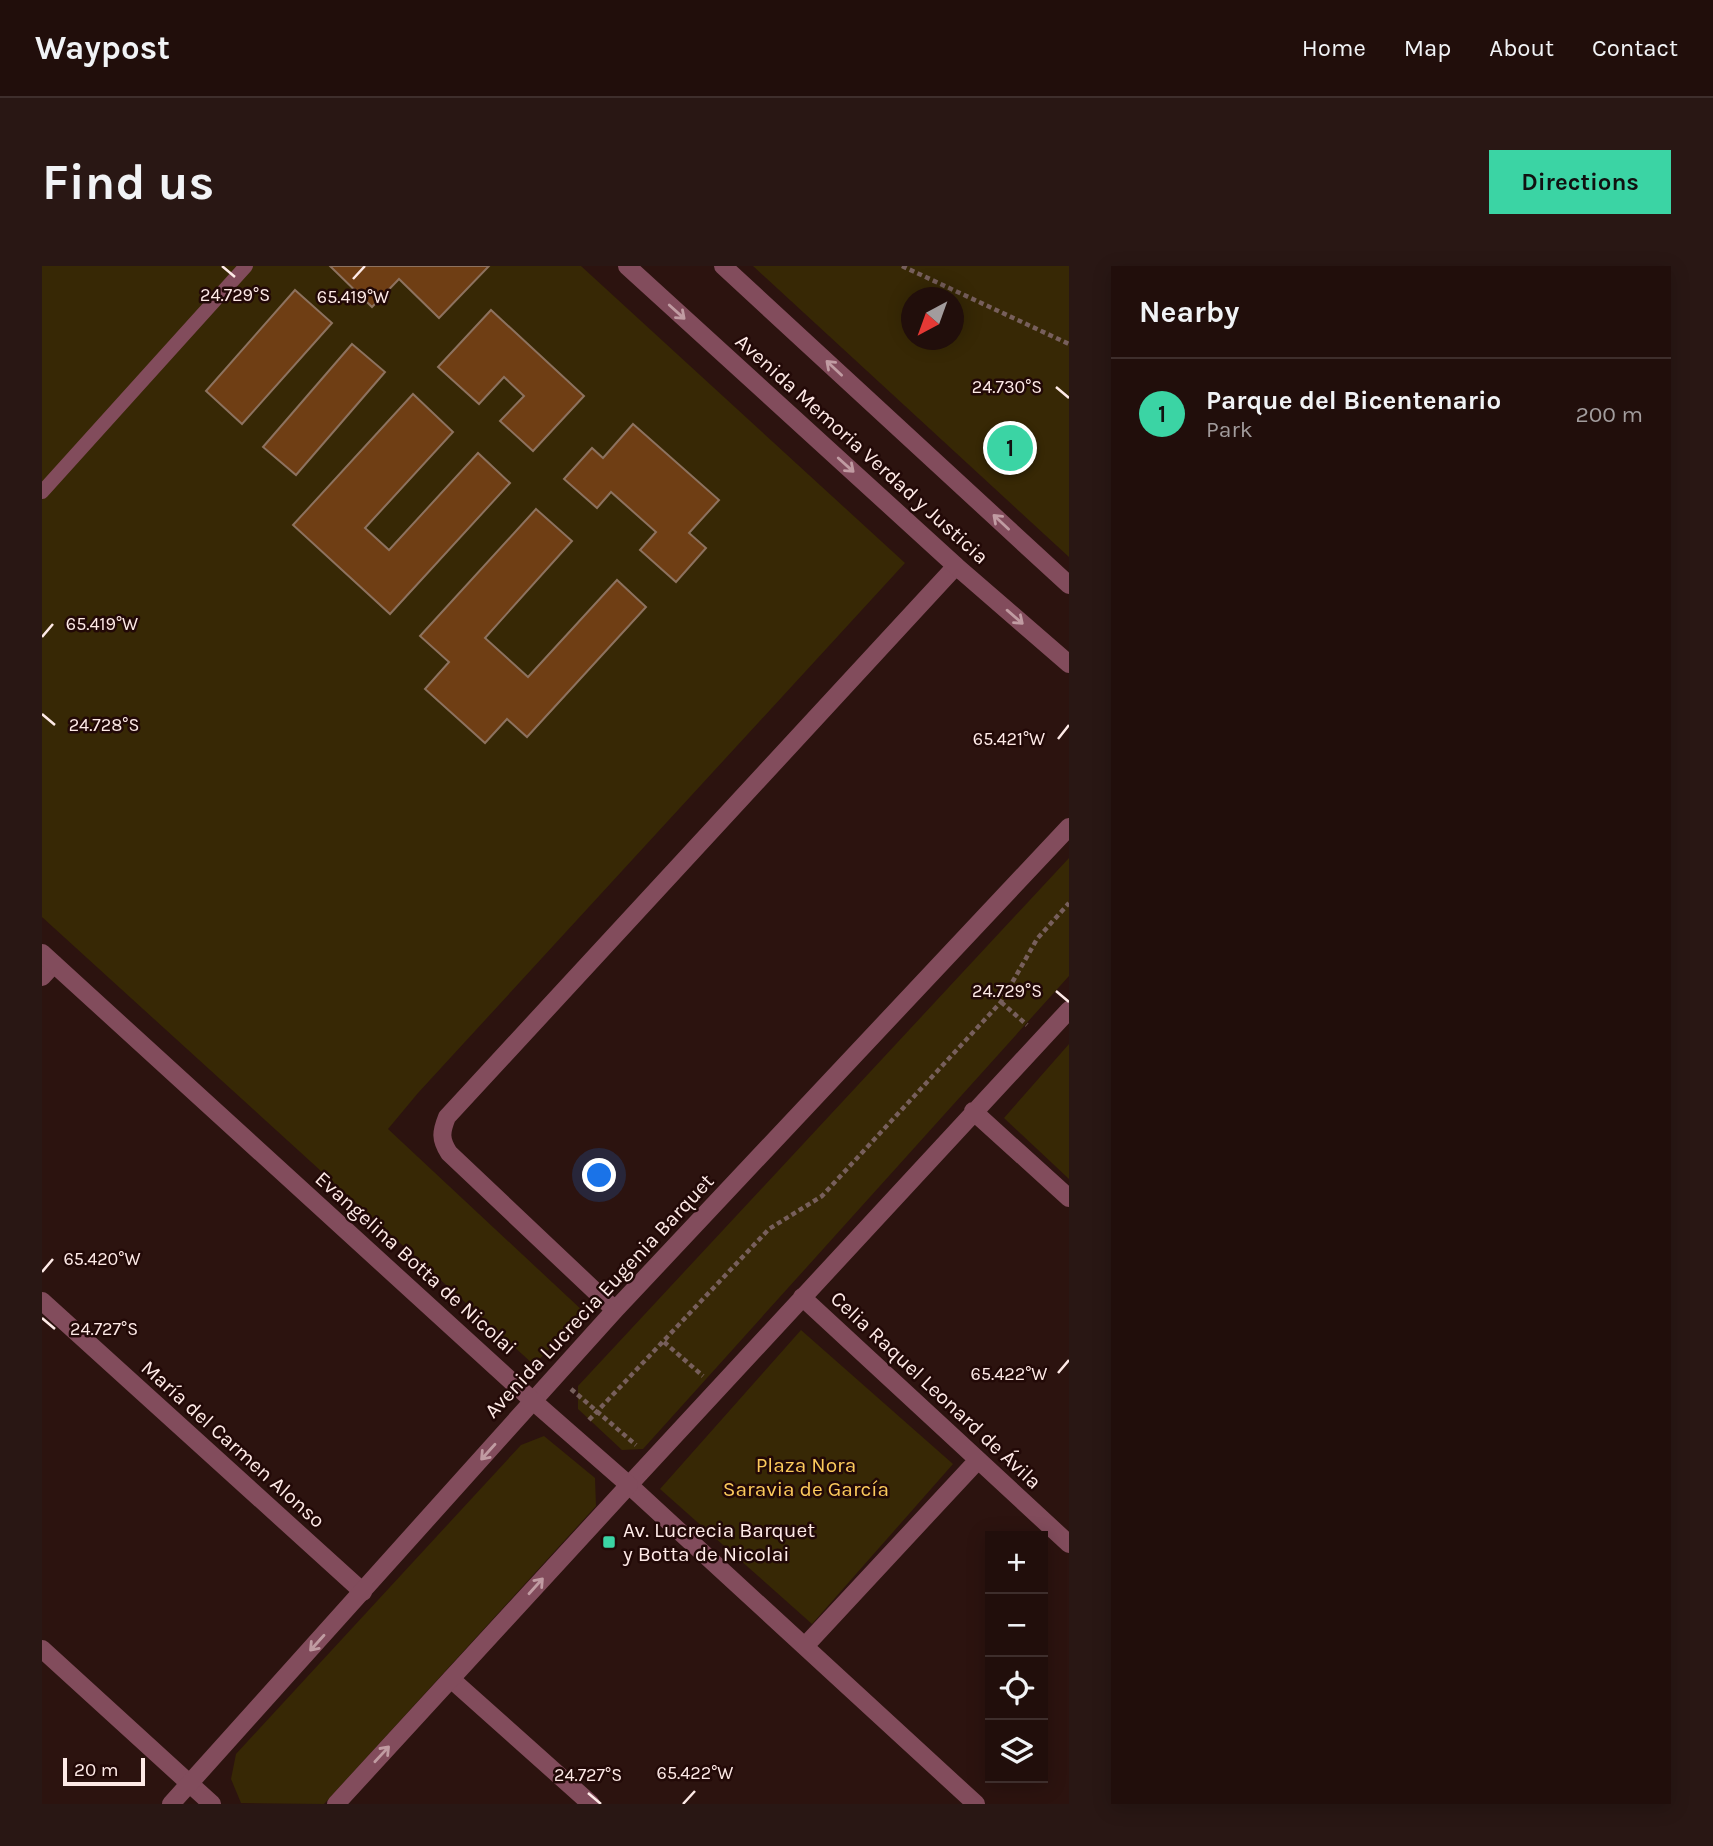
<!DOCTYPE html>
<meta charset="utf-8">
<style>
body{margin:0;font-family:Karla,sans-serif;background:#291714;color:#f1f3f6}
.controls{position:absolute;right:21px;bottom:21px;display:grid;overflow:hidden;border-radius:0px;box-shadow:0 4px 18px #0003}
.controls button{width:63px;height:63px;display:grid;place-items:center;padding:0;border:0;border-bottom:2px solid #3e2e2c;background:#210e0b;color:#f1f3f6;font:35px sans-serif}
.compass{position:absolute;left:859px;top:21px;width:63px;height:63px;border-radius:50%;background:#210e0b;box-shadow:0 4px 18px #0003;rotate:221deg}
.scale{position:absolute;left:21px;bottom:18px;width:82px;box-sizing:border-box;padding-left:7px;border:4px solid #feeae7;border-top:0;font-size:19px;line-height:24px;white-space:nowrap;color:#feeae7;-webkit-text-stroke:5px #220907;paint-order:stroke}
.you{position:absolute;left:558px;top:910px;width:24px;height:24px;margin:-18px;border:5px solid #fff;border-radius:50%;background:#1a73e8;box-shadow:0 0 0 10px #1a73e833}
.badge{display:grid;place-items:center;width:46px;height:46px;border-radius:50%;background:#3bd4a4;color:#111;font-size:23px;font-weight:700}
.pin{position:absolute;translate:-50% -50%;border:4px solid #fff;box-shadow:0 2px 7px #0006}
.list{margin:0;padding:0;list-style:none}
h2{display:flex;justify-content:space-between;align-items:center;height:91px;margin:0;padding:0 28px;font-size:30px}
h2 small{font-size:23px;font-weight:400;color:#a29c9d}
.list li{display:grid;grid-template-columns:46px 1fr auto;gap:21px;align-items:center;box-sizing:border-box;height:112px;padding:0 28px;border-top:2px solid #3e2e2c}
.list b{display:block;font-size:26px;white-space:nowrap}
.list p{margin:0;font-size:23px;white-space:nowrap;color:#a29c9d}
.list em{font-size:23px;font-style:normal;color:#a29c9d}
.icon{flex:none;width:38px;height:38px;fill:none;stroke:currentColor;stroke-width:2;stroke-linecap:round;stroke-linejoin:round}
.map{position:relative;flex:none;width:1027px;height:1538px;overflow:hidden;border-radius:0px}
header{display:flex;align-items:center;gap:42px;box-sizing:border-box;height:98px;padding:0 35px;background:#210e0b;border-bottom:2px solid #3e2e2c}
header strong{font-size:33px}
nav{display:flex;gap:38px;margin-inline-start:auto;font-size:24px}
.intro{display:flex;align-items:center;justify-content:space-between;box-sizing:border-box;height:168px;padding:0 42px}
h1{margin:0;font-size:49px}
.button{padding:18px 32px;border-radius:0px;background:#3bd4a4;color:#111;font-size:24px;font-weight:700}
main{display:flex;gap:42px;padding:0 42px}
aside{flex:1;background:#210e0b;border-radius:0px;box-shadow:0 4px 18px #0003}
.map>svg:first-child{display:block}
</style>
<header>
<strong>Waypost</strong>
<nav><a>Home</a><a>Map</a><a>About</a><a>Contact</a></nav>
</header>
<div class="intro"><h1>Find us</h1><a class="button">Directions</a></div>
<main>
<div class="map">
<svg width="1027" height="1538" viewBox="0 0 1027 1538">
<rect width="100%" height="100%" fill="#2c130f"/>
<path fill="#372805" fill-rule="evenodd" d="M 0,0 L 539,0 L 863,297 L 376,827 L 346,863 L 542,1046 L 492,1099 L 0,651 Z
M 711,0 L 1027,0 L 1027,291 ZM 870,32 L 912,32 L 912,74 L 870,74 Z
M 1027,592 L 1027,710 L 601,1183 L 580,1184 L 536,1143 L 536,1120 Z
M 1027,778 L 1027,913 L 962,852 Z
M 759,1064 L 911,1198 L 770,1358 L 618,1223 Z
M 502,1170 L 553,1212 L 554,1240 L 282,1538 L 199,1537 L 189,1513 L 194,1488 L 479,1179 Z"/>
<path fill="#6f3e14" stroke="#8d725f" stroke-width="2" d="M 288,0 L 447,0 L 397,52 L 357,13 L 330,41 Z
M 253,24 L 290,57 L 200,158 L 164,125 Z
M 449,44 L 542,130 L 491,185 L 458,155 L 482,130 L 462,111 L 437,138 L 396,101 Z
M 310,78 L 343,106 L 254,209 L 221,181 Z
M 371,128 L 411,166 L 323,262 L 347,284 L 436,187 L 468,217 L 348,348 L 251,259 Z
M 591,158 L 677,234 L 647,267 L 664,282 L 634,316 L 598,284 L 614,266 L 569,226 L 555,242 L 522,213 L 550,182 L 561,192 Z
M 494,243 L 530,275 L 443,372 L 486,411 L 575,314 L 604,341 L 485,471 L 465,453 L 443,477 L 383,423 L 407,396 L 378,370 Z"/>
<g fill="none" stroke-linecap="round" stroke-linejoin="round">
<path stroke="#775f5c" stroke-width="4.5" stroke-dasharray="5 3.5" stroke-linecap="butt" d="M 860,0 L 1027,78
M 959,736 L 985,759
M 622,1076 L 661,1110
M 529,1123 L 594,1179
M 547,1154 L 727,963 L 780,930 L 959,736 L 995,673 L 1027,637"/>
<path stroke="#824c5c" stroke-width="14" d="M 0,226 L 204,0"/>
<path stroke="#824c5c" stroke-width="18" d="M 0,711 L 12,698
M 931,845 L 1027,932
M 760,1031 L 1027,1278
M 0,1035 L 321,1326
M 573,1044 L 407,887 C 398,873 399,866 405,851 L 914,300
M 491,1135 L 573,1044 L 1027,561
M 763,1380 L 936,1194
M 0,1383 L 170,1538
M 409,1413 L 549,1538
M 934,1538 L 587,1219 L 1027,744"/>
<path stroke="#824c5c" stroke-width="18" d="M 585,0 L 914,300 L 1027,398
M 681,0 L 1027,319
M 0,687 L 491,1135 L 587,1219 L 294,1538
M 129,1538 L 491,1135"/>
</g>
<defs><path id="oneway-shaft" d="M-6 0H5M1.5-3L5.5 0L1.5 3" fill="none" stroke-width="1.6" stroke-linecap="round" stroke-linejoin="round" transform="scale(1.75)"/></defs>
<g stroke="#c09ba2">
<use href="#oneway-shaft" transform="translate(635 46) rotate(42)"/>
<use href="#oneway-shaft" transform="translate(792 102) rotate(-137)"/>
<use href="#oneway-shaft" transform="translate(804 199) rotate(42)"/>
<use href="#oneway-shaft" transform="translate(959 256) rotate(-137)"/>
<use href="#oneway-shaft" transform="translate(973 351) rotate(41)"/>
<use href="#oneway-shaft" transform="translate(446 1186) rotate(132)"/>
<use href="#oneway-shaft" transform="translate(494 1320) rotate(-48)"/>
<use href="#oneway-shaft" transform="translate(275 1377) rotate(132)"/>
<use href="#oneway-shaft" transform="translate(340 1488) rotate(-47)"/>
</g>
<path fill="none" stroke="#feeae7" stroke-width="2.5" d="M 180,0 L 193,11M 311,13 L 323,0M 1014,121 L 1027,132M 0,371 L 11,358M 0,448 L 13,459M 1016,473 L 1027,459M 1014,725 L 1027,736M 0,1006 L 11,993M 0,1052 L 13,1063M 1016,1107 L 1027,1094M 546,1527 L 559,1538M 641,1538 L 653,1525"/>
<rect fill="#3bd4a4" stroke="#220907" stroke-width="2.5" x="560" y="1269" width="14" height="14" rx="3.5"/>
<g text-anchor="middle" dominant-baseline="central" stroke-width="5" stroke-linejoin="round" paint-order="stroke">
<g font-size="21" fill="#feeae7" stroke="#220907">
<text transform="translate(820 183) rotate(42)">Avenida Memoria Verdad y Justicia</text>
<text transform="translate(374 997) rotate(42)">Evangelina Botta de Nicolai</text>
<text transform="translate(557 1030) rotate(-47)">Avenida Lucrecia Eugenia Barquet</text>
<text transform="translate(894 1124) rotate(43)">Celia Raquel Leonard de Ávila</text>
<text transform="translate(191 1178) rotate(42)">María del Carmen Alonso</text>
</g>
<g font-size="21" fill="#fcca5c" stroke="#220907">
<text x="764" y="1199">Plaza Nora<tspan x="764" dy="24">Saravia de García</tspan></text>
</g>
<g font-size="21" fill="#feeae7" stroke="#220907" text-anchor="start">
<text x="581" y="1264">Av. Lucrecia Barquet<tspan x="581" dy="24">y Botta de Nicolai</tspan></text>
</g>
</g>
<g font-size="18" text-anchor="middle" fill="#feeae7" stroke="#220907" stroke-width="5" stroke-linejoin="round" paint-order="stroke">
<text x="193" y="35">24.729°S</text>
<text x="311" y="37">65.419°W</text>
<text x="965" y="127">24.730°S</text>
<text x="60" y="364">65.419°W</text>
<text x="62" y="465">24.728°S</text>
<text x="967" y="479">65.421°W</text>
<text x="965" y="731">24.729°S</text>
<text x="60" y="999">65.420°W</text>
<text x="62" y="1069">24.727°S</text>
<text x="967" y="1114">65.422°W</text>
<text x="653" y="1513">65.422°W</text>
<text x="546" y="1515">24.727°S</text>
</g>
</svg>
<div class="controls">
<button>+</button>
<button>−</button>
<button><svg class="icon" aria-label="locate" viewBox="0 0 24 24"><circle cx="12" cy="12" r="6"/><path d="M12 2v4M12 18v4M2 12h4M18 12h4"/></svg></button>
<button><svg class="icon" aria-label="layers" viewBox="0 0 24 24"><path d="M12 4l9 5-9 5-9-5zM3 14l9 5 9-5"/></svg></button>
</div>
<svg class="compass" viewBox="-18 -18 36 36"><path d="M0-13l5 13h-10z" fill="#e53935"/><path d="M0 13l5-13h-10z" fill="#a29c9d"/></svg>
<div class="scale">20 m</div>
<div class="you"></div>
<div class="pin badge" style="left:968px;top:182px">1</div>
</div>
<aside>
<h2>Nearby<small></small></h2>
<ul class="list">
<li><span class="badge">1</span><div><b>Parque del Bicentenario</b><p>Park</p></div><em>200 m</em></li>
</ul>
</aside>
</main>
